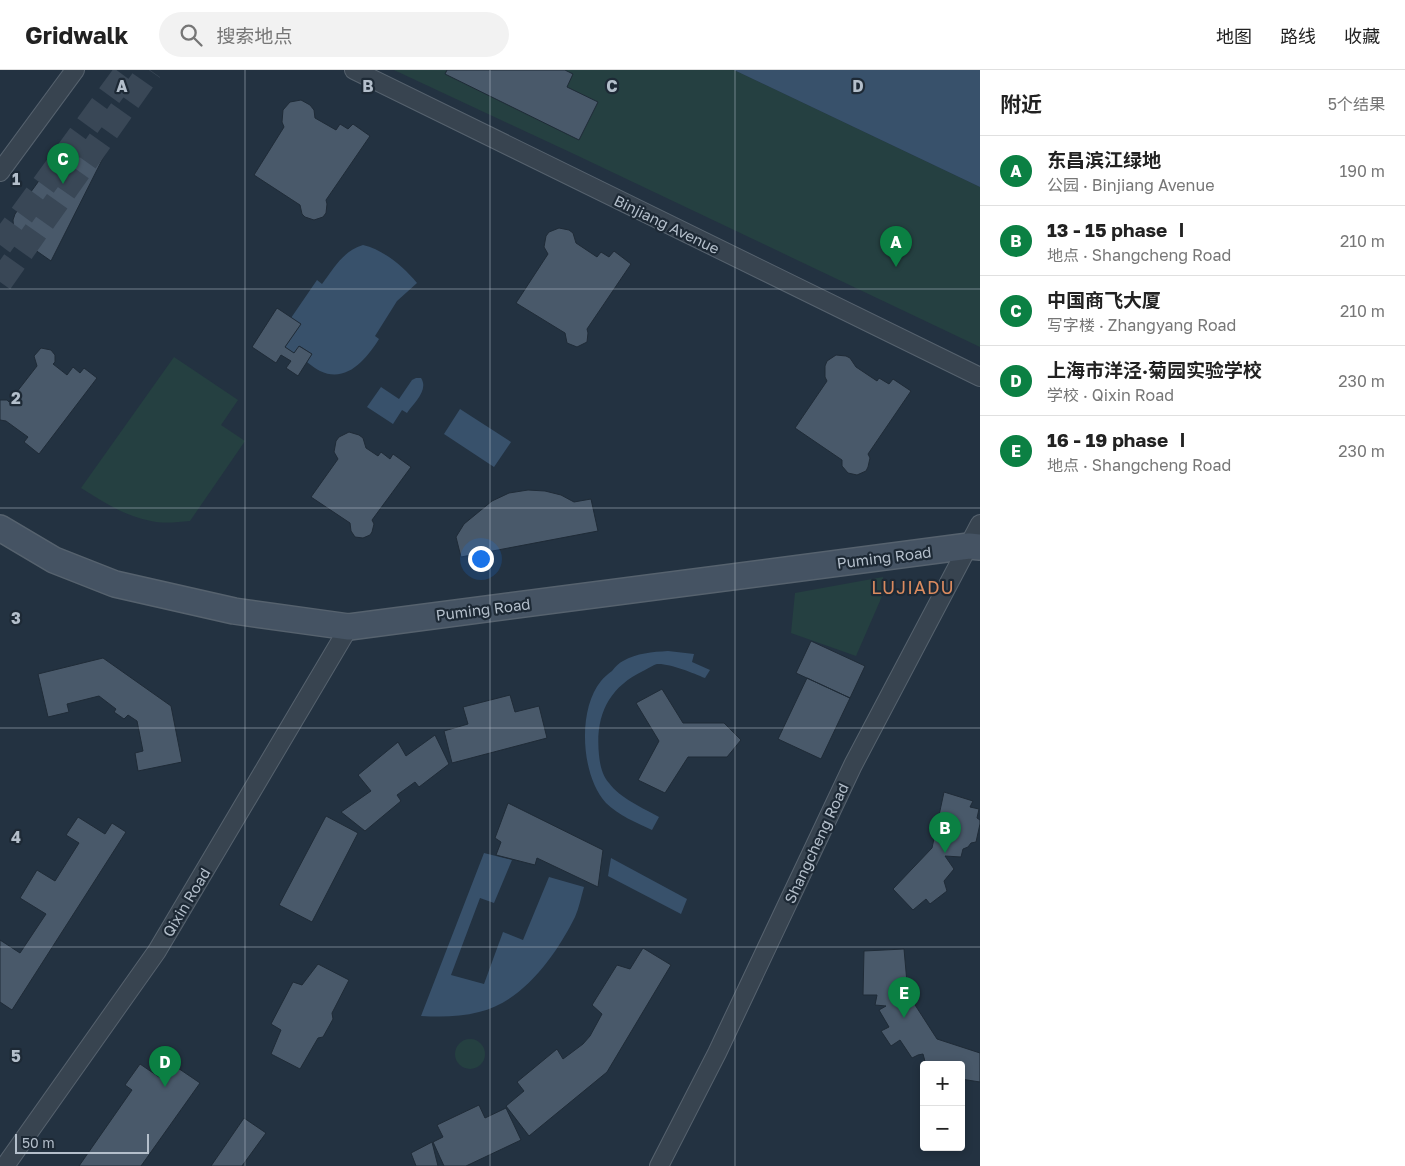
<!DOCTYPE html>
<html lang="zh">
<meta charset="utf-8">
<style>
body{margin:0;font-family:"Golos Text","Noto Sans SC",sans-serif;background:#f2f2f2;color:#222}
.controls{position:absolute;right:15px;bottom:15px;display:grid;overflow:hidden;border-radius:5px;box-shadow:0 2px 8px #0003}
.controls button{width:45px;height:45px;display:grid;place-items:center;padding:0;border:0;border-bottom:1px solid #e0e0e0;background:#fff;color:#222;font:25px sans-serif}
.scale{position:absolute;left:15px;bottom:12px;width:134px;box-sizing:border-box;padding-left:5px;border:2px solid #b4bfcb;border-top:0;font-size:14px;line-height:18px;white-space:nowrap;color:#b4bfcb;-webkit-text-stroke:4px #1d2935;paint-order:stroke}
.you{position:absolute;left:480px;top:488px;width:18px;height:18px;margin:-12px;border:4px solid #fff;border-radius:50%;background:#1a73e8;box-shadow:0 0 0 8px #1a73e833}
.badge{display:grid;place-items:center;width:32px;height:32px;border-radius:50%;background:#0b8043;color:#fff;font-size:16px;font-weight:700}
.pin{position:absolute;translate:-50% -41px;filter:drop-shadow(0 1px 2px #0008)}
.pin::after{content:'';position:absolute;top:26px;width:18px;height:15px;background:inherit;clip-path:polygon(0 0,100% 0,50% 100%)}
.list{margin:0;padding:0;list-style:none}
h2{display:flex;justify-content:space-between;align-items:center;height:65px;margin:0;padding:0 20px;font-size:21px}
h2 small{font-size:16px;font-weight:400;color:#767676}
.list li{display:grid;grid-template-columns:32px 1fr auto;gap:15px;align-items:center;box-sizing:border-box;height:70px;padding:0 20px;border-top:1px solid #e0e0e0}
.list b{display:block;font-size:19px;white-space:nowrap}
.list p{margin:0;font-size:16px;white-space:nowrap;color:#767676}
.list em{font-size:16px;font-style:normal;color:#767676}
.icon{flex:none;width:28px;height:28px;fill:none;stroke:currentColor;stroke-width:2;stroke-linecap:round;stroke-linejoin:round}
.map{position:relative;flex:none;width:980px;height:1096px;overflow:hidden}
header{display:flex;align-items:center;gap:30px;box-sizing:border-box;height:70px;padding:0 25px;background:#fff;border-bottom:1px solid #e0e0e0}
header strong{font-size:24px}
nav{display:flex;gap:28px;margin-inline-start:auto;font-size:18px}
.search{width:350px;height:45px;background:#f2f2f2;display:flex;align-items:center;gap:12px;box-sizing:border-box;padding:0 18px;border-radius:28px;color:#767676;font-size:19px}
main{display:flex}
aside{flex:1;background:#fff}
.map>svg:first-child{display:block}
</style>
<header>
<strong>Gridwalk</strong>
<div class="search"><svg class="icon" aria-label="search" viewBox="0 0 24 24"><circle cx="10" cy="10" r="6"/><path d="M15 15l6 6"/></svg>搜索地点</div>
<nav><a>地图</a><a>路线</a><a>收藏</a></nav>
</header>
<main>
<div class="map">
<svg width="980" height="1096" viewBox="0 0 980 1096">
<rect width="100%" height="100%" fill="#233241"/>
<path fill="#254041" d="M 394,0 L 734,0 L 980,117 L 980,277 L 574,84 Z
M 174,287 L 238,330 L 221,355 L 245,371 L 190,451 C 177,452 164,454 151,451 C 125,446 103,432 81,418 Z
M 883,507 L 883,524 L 856,586 L 791,563 L 795,523 Z
M455 984a15 15 0 1 1 30 0a15 15 0 1 1-30 0Z"/>
<path fill="#38516b" d="M 734,0 L 980,0 L 980,117 Z
M 363,175 C 384,180 404,197 417,213 L 397,231 L 375,266 L 379,269 C 367,288 347,314 320,301 C 316,299 311,295 307,292 L 312,284 L 300,276 L 294,283 L 285,277 L 301,254 L 291,248 L 317,210 L 322,214 C 334,198 343,181 363,175 Z
M 416,308 L 421,308 C 429,320 414,333 407,343 L 402,340 L 393,354 L 367,337 L 381,317 L 399,329 L 412,310 Z
M 460,339 L 511,372 L 494,397 L 444,364 Z
M 668,581 L 694,584 L 692,592 L 710,600 L 705,608 C 693,603 669,593 657,594 C 653,595 647,599 643,601 C 608,618 595,646 599,685 C 600,695 602,705 609,713 C 620,728 643,738 659,747 L 652,760 C 637,753 618,745 606,733 C 581,706 577,640 601,611 C 604,607 608,604 612,601 C 615,597 619,593 623,591 C 637,583 652,582 668,581 Z
M 484,783 L 512,790 L 494,833 L 480,828 L 451,905 L 484,914 L 503,862 L 523,870 L 549,807 L 584,817 C 581,827 579,838 575,847 C 556,885 523,932 479,942 C 460,947 441,947 421,946 Z
M 611,788 L 687,829 L 681,844 L 608,806 Z"/>
<path fill="#49596a" stroke="#1f2b37" d="M 447,0 L 565,0 L 573,4 L 567,17 L 598,32 L 579,70 L 445,4 Z
M 301,30 L 310,35 L 314,40 L 315,48 L 336,60 L 340,54 L 348,59 L 353,54 L 370,66 L 326,130 L 327,134 L 326,143 L 323,147 L 314,150 L 305,147 L 302,144 L 300,135 L 254,105 L 284,57 L 282,52 L 283,40 L 290,32 Z
M 74,62 L 105,84 L 51,191 L 18,168 L 14,162 L 13,150 L 15,144 Z
M 559,158 L 569,160 L 573,163 L 576,173 L 597,187 L 601,182 L 609,187 L 614,181 L 631,194 L 587,259 L 588,263 L 587,272 L 577,277 L 567,273 L 565,263 L 516,233 L 548,184 L 544,177 L 546,166 L 549,162 Z
M 277,238 L 301,254 L 285,277 L 294,283 L 299,276 L 312,284 L 298,306 L 286,298 L 291,291 L 281,285 L 276,293 L 252,277 Z
M 41,278 L 51,280 L 55,285 L 55,292 L 53,294 L 67,305 L 73,297 L 80,303 L 84,298 L 97,308 L 39,384 L 24,372 L 28,367 L 6,351 L 0,350 L 0,330 L 7,330 L 9,332 L 37,296 L 34,286 Z
M 836,285 L 846,286 L 850,288 L 856,297 L 877,311 L 879,308 L 889,314 L 893,309 L 911,321 L 868,384 L 870,388 L 868,397 L 866,401 L 857,405 L 848,403 L 842,396 L 842,390 L 795,358 L 827,311 L 825,307 L 825,296 L 827,291 Z
M 349,362 L 359,365 L 363,368 L 366,378 L 378,386 L 381,382 L 390,389 L 393,384 L 411,397 L 372,450 L 374,454 L 372,462 L 370,465 L 363,468 L 355,467 L 351,461 L 350,453 L 311,427 L 338,389 L 334,382 L 336,371 L 339,367 Z
M 528,420 L 545,421 L 561,425 L 574,432 L 591,429 L 598,461 L 461,487 L 456,467 L 464,454 L 492,431 L 509,423 Z
M 811,571 L 865,596 L 850,628 L 796,603 Z
M 103,588 L 171,636 L 182,692 L 138,701 L 135,683 L 143,681 L 137,651 L 128,645 L 124,649 L 114,642 L 116,639 L 99,626 L 67,634 L 69,642 L 48,647 L 38,604 Z
M 807,608 L 850,628 L 821,689 L 778,669 Z
M 662,619 L 683,653 L 724,653 L 741,670 L 727,687 L 688,687 L 665,723 L 638,710 L 659,671 L 636,633 Z
M 510,625 L 515,642 L 539,636 L 547,668 L 452,693 L 444,661 L 468,654 L 463,637 Z
M 435,665 L 449,694 L 419,717 L 415,712 L 397,725 L 401,731 L 365,761 L 341,742 L 371,721 L 358,705 L 398,672 L 406,686 Z
M 944,722 L 973,731 L 970,737 L 979,739 L 977,748 L 980,750 L 980,754 L 976,772 L 971,773 L 968,777 L 963,779 L 961,787 L 945,786 L 954,799 L 944,811 L 947,821 L 930,834 L 926,829 L 913,840 L 893,819 L 932,778 Z
M 508,733 L 603,780 L 598,817 L 537,788 L 535,795 L 496,785 L 501,772 L 495,768 Z
M 326,746 L 358,763 L 312,852 L 279,835 Z
M 78,747 L 105,764 L 112,753 L 126,762 L 12,940 L 0,932 L 0,870 L 20,883 L 46,844 L 20,828 L 37,800 L 55,811 L 79,773 L 66,765 Z
M 643,878 L 671,895 L 607,1002 L 529,1066 L 506,1036 L 524,1021 L 517,1012 L 557,979 L 563,989 L 583,974 L 590,966 L 602,944 L 592,935 L 617,895 L 630,899 Z
M 904,879 L 908,924 L 937,969 L 980,983 L 980,1012 L 961,1009 L 961,995 L 926,995 L 923,984 L 918,985 L 912,988 L 900,970 L 891,976 L 881,961 L 889,957 L 879,940 L 886,936 L 875,935 L 877,925 L 863,925 L 864,881 Z
M 318,894 L 349,910 L 332,943 L 333,949 L 323,967 L 318,968 L 300,999 L 271,984 L 281,960 L 271,954 L 293,912 L 302,915 Z
M 140,994 L 162,1009 L 172,994 L 200,1013 L 141,1096 L 79,1096 L 132,1020 L 125,1015 Z
M 479,1035 L 485,1048 L 506,1038 L 521,1070 L 466,1096 L 444,1096 L 433,1072 L 443,1067 L 437,1055 Z
M 244,1048 L 266,1063 L 242,1096 L 211,1096 Z
M 432,1072 L 438,1096 L 416,1096 L 411,1083 Z"/>
<g fill="none" stroke-linecap="round" stroke-linejoin="round">
<path stroke="#394756" stroke-width="25" stroke-dasharray="25 12" stroke-linecap="butt" d="M 0,175 L 128,0
M 0,212 L 150,0"/>
<defs>
<path id="street" d="M 354,0 L 980,307
M 0,102 L 75,0
M 5,1096 L 157,881 L 349,557
M 659,1096 L 717,983 L 853,695 L 980,454"/>
<path id="secondary" d="M 0,458 L 54,490 L 115,514 L 234,541 L 349,557 L 969,476 L 980,477"/>
</defs>
<use href="#street" stroke="#56626e" stroke-width="20"/>
<use href="#secondary" stroke="#56626e" stroke-width="28"/>
<use href="#street" stroke="#384450" stroke-width="18"/>
<use href="#secondary" stroke="#455363" stroke-width="25"/>
</g>
<path fill="none" stroke="#b4bfcb" stroke-width="1" stroke-opacity="0.55" d="M 245,0 L 245,1096M 490,0 L 490,1096M 735,0 L 735,1096M 0,219 L 980,219M 0,438 L 980,438M 0,658 L 980,658M 0,877 L 980,877"/>
<g text-anchor="middle" dominant-baseline="central" stroke-width="4.5" stroke-linejoin="round" paint-order="stroke">
<g font-size="15" fill="#b4bfcb" stroke="#1d2935">
<text transform="translate(667 154) rotate(26)">Binjiang Avenue</text>
<text transform="translate(884 487) rotate(-7)">Puming Road</text>
<text transform="translate(483 539) rotate(-7)">Puming Road</text>
<text transform="translate(816 773) rotate(-65)">Shangcheng Road</text>
<text transform="translate(186 832) rotate(-59)">Qixin Road</text>
</g>
<g font-size="18" letter-spacing="1" fill="#db8b5f" stroke="#1d2935">
<text x="913" y="517">LUJIADU</text>
</g>
</g>
<g font-size="16" text-anchor="middle" font-weight="bold" fill="#b4bfcb" stroke="#1d2935" stroke-width="4.5" stroke-linejoin="round" paint-order="stroke">
<text x="122" y="22">A</text>
<text x="368" y="22">B</text>
<text x="612" y="22">C</text>
<text x="858" y="22">D</text>
<text x="16" y="115">1</text>
<text x="16" y="334">2</text>
<text x="16" y="554">3</text>
<text x="16" y="773">4</text>
<text x="16" y="992">5</text>
</g>
</svg>
<div class="controls">
<button>+</button>
<button>−</button>
</div>
<div class="scale">50 m</div>
<div class="you"></div>
<div class="pin badge" style="left:896px;top:197px">A</div>
<div class="pin badge" style="left:945px;top:783px">B</div>
<div class="pin badge" style="left:63px;top:114px">C</div>
<div class="pin badge" style="left:165px;top:1017px">D</div>
<div class="pin badge" style="left:904px;top:948px">E</div>
</div>
<aside>
<h2>附近<small>5个结果</small></h2>
<ul class="list">
<li><span class="badge">A</span><div><b>东昌滨江绿地</b><p>公园 · Binjiang Avenue</p></div><em>190 m</em></li>
<li><span class="badge">B</span><div><b>13 - 15 phase Ⅰ</b><p>地点 · Shangcheng Road</p></div><em>210 m</em></li>
<li><span class="badge">C</span><div><b>中国商飞大厦</b><p>写字楼 · Zhangyang Road</p></div><em>210 m</em></li>
<li><span class="badge">D</span><div><b>上海市洋泾·菊园实验学校</b><p>学校 · Qixin Road</p></div><em>230 m</em></li>
<li><span class="badge">E</span><div><b>16 - 19 phase Ⅰ</b><p>地点 · Shangcheng Road</p></div><em>230 m</em></li>
</ul>
</aside>
</main>
